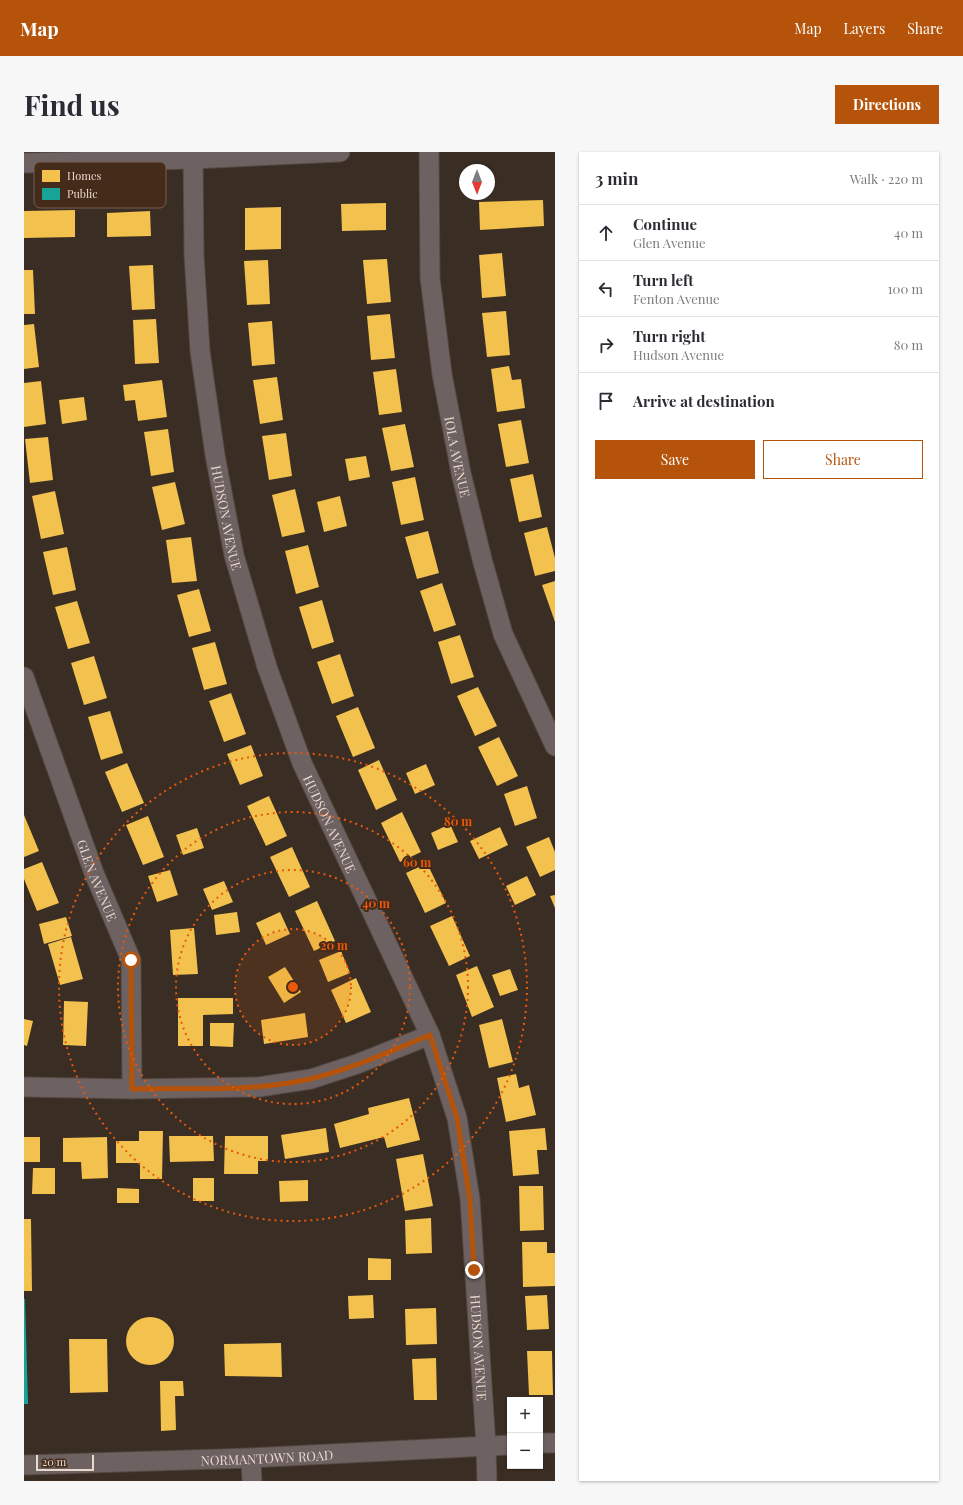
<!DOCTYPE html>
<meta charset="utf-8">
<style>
body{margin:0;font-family:"Playfair Display",serif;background:#f7f7f7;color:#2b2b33}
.controls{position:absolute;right:12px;bottom:12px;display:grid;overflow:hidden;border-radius:0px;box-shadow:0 1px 3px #0004}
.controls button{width:36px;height:36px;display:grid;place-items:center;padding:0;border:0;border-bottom:1px solid #e1e1e2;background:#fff;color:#2b2b33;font:20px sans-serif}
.compass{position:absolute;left:435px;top:12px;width:36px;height:36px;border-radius:50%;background:#fff;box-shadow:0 1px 3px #0004;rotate:180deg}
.scale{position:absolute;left:12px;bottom:10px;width:58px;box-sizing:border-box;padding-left:4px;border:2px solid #e9d8ce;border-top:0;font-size:11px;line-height:14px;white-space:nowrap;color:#e9d8ce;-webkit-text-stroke:3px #442b1a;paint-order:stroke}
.stop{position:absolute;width:12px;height:12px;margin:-9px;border:3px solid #b45309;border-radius:50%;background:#fff}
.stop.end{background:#b45309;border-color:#fff;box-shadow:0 1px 4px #0008}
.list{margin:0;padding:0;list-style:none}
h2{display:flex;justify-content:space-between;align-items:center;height:52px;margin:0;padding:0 16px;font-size:17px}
h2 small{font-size:13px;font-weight:400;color:#7c7c81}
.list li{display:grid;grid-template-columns:26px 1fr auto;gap:12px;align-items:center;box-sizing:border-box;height:56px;padding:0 16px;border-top:1px solid #e1e1e2}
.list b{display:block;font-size:15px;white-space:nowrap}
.list p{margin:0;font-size:13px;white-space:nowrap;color:#7c7c81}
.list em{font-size:13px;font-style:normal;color:#7c7c81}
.actions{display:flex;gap:8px;padding:12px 16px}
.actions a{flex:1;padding:9px 0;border:1px solid #b45309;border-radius:0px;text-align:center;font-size:14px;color:#b45309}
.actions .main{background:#b45309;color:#fff}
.icon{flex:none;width:22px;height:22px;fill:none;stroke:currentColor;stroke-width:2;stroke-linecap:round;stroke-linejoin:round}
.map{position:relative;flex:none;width:531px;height:1329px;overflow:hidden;border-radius:0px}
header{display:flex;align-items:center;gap:24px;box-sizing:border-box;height:56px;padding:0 20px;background:#b45309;color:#fff}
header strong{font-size:19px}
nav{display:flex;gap:22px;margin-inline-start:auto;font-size:14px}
.intro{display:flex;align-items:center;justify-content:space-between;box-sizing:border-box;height:96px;padding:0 24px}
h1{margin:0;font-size:28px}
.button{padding:10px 18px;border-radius:0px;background:#b45309;color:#fff;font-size:14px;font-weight:700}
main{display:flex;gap:24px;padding:0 24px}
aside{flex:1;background:#fff;border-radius:0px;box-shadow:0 1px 3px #0004}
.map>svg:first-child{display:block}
</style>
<header>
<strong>Map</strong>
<nav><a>Map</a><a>Layers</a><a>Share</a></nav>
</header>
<div class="intro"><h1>Find us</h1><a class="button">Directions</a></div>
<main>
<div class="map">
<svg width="531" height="1329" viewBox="0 0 531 1329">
<rect width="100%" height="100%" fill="#3a2d24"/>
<path fill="#f2c14e" d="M 519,48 L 520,74 L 456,78 L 455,50 Z
M 362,51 L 362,78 L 318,79 L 317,52 Z
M 257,55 L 257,97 L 221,98 L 221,56 Z
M 51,58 L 51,85 L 0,86 L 0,59 Z
M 126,59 L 127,84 L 83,85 L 83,61 Z
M 478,101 L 482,144 L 458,146 L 455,103 Z
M 363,107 L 367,150 L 343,152 L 339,108 Z
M 244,108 L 246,152 L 223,153 L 220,109 Z
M 129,113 L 131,157 L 108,158 L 105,114 Z
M 0,118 L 9,118 L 11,162 L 0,162 Z
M 482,159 L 486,203 L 463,205 L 458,161 Z
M 366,162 L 371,206 L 347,208 L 343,164 Z
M 132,167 L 135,211 L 111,212 L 109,168 Z
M 248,169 L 251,212 L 228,214 L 224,171 Z
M 10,172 L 15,215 L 0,217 L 0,173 Z
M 485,214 L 488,228 L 497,227 L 501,256 L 473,260 L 467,217 Z
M 372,217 L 378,260 L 355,263 L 349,220 Z
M 253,225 L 259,268 L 236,272 L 229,228 Z
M 138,228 L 143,265 L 114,269 L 111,248 L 101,249 L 99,233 Z
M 17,229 L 22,272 L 0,275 L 0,231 Z
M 60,245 L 63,268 L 38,272 L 35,248 Z
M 497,268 L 505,311 L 482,315 L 474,272 Z
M 381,272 L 390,315 L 367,319 L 358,276 Z
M 144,277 L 150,320 L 127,324 L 120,280 Z
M 262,281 L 268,324 L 245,328 L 238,284 Z
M 24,285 L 29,328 L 6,331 L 1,287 Z
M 342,304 L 346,325 L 325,329 L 321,307 Z
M 509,322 L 518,365 L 495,370 L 486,327 Z
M 391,325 L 400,368 L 377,373 L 368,330 Z
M 151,330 L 161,372 L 138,378 L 128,335 Z
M 271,337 L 281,380 L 258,385 L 248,343 Z
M 31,339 L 40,382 L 17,387 L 8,344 Z
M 316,344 L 323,374 L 300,380 L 293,350 Z
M 523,375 L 531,406 L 531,419 L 511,424 L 500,381 Z
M 404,379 L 415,421 L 393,427 L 381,385 Z
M 167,385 L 173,429 L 148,431 L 142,388 Z
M 284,393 L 295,435 L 272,442 L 261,399 Z
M 43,395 L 52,438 L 29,443 L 19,400 Z
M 531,429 L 531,470 L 518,433 Z
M 418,431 L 432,473 L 410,480 L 396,439 Z
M 175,437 L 187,479 L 165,485 L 153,443 Z
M 298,448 L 310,490 L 288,497 L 275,455 Z
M 53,449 L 66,491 L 44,497 L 31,455 Z
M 436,483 L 450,525 L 427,532 L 414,490 Z
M 191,490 L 203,532 L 180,538 L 168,496 Z
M 316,502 L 330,544 L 308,552 L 293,510 Z
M 70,504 L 83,546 L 60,553 L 47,511 Z
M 454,535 L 473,574 L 451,584 L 433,544 Z
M 207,541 L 222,582 L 200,590 L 185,549 Z
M 334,555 L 351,596 L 329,605 L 312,564 Z
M 86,559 L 99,601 L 77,608 L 64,565 Z
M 475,585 L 494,624 L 473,634 L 454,595 Z
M 227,593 L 239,624 L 216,633 L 203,602 Z
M 355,608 L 373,648 L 352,658 L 334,618 Z
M 103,611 L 120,651 L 98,660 L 81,620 Z
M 402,612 L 411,633 L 391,642 L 382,621 Z
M 503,634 L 513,666 L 491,674 L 480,642 Z
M 245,644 L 263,684 L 242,694 L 223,654 Z
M 378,660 L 397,700 L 376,710 L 357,671 Z
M 0,663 L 15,699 L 0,705 Z
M 124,664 L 140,705 L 119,713 L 102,673 Z
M 426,672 L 434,690 L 414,698 L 407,681 Z
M 476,675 L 484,693 L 455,707 L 446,689 Z
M 173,676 L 180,696 L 159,703 L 152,683 Z
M 525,685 L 531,700 L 531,718 L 516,725 L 502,695 Z
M 268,695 L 286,735 L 265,745 L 246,705 Z
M 18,710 L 35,751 L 13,759 L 0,727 L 0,717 Z
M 403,711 L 422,751 L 401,761 L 382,721 Z
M 146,718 L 154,743 L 133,750 L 124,724 Z
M 503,724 L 512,743 L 491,753 L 482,734 Z
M 200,729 L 209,750 L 188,758 L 179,737 Z
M 531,743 L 531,756 L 526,744 Z
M 293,749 L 311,789 L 290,799 L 271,759 Z
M 213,760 L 216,780 L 192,783 L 190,763 Z
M 256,760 L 266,782 L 242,793 L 232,771 Z
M 428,764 L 446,804 L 425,814 L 406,774 Z
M 42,765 L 48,784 L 20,792 L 15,772 Z
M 170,776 L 174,822 L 149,823 L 146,778 Z
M 47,785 L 59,827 L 36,833 L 24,792 Z
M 317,799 L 326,821 L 304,830 L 295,808 Z
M 453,814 L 470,855 L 448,865 L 432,823 Z
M 261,815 L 277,840 L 260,851 L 244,825 Z
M 486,817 L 494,838 L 476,844 L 468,823 Z
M 332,826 L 347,860 L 322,871 L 307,838 Z
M 154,846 L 209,846 L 209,862 L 179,863 L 179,894 L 154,894 Z
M 40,849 L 64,850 L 62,894 L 39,893 Z
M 281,861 L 284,885 L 240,892 L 237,868 Z
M 0,867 L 9,869 L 3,894 L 0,893 Z
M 478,867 L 489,910 L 465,916 L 455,873 Z
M 186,871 L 210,871 L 209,895 L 186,894 Z
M 492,922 L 495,936 L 505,933 L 512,963 L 482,970 L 473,926 Z
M 385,946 L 396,988 L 363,996 L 360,985 L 316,996 L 310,972 L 345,962 L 344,956 Z
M 302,976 L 305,1000 L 261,1007 L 257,983 Z
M 521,976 L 523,998 L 513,998 L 515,1022 L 489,1024 L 485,979 Z
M 115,979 L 139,979 L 138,1027 L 116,1027 L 116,1011 L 92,1011 L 92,989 L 115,989 Z
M 145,984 L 189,984 L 190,1009 L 146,1010 Z
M 201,984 L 244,984 L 244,1009 L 234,1009 L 234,1022 L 200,1022 Z
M 0,985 L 16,985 L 16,1010 L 0,1010 Z
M 83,985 L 84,1026 L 58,1027 L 57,1010 L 39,1010 L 39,986 Z
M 399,1002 L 409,1054 L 381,1059 L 372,1007 Z
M 9,1016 L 31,1016 L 31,1042 L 8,1042 Z
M 169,1026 L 190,1026 L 190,1049 L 169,1049 Z
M 284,1028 L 284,1049 L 256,1050 L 255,1029 Z
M 495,1034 L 519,1034 L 520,1078 L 496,1079 Z
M 93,1036 L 115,1037 L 115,1051 L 93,1051 Z
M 407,1066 L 408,1101 L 382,1102 L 381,1068 Z
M 0,1067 L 7,1067 L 8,1139 L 0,1139 Z
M 498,1090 L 523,1090 L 523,1101 L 531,1101 L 531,1134 L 499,1135 Z
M 344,1106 L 367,1107 L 367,1128 L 344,1128 Z
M 349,1143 L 350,1166 L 325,1167 L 324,1144 Z
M 523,1143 L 525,1177 L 503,1178 L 501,1144 Z
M 412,1156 L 413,1192 L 382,1193 L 381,1157 Z
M102 1189a24 24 0 1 1 48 0a24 24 0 1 1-48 0Z
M 45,1187 L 83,1187 L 84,1240 L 46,1241 Z
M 257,1191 L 258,1225 L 201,1224 L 200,1192 Z
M 503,1199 L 528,1199 L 529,1243 L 505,1243 Z
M 412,1206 L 413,1248 L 390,1248 L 388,1207 Z
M 136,1229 L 159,1229 L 160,1244 L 151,1244 L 152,1278 L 137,1279 Z"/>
<path fill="#17a398" d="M 0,1147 L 1,1147 L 4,1252 L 0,1252 Z"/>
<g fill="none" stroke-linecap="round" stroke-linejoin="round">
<defs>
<g id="minor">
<path id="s1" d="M 169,0 L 170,103 L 176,199 L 191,303 L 210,403 L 243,515 L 278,611 L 406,883 L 433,966 L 446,1047 L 462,1294 L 463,1329"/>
<path id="s2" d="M 405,0 L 406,126 L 418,222 L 437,321 L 458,407 L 479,482 L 531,594"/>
<path d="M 0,11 L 169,7 L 316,0"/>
<path id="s3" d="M 0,525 L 70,721 L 107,808 L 108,937"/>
<path d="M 0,935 L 108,937 L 235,935 L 287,927 L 333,912 L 406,883"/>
<path d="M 516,1291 L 531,1291"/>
<path d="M 227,1306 L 228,1329"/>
<path id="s4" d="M 0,1313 L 227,1306 L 486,1293"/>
</g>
</defs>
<use href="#minor" stroke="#544941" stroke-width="21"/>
<use href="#minor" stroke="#6e6162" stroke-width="19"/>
</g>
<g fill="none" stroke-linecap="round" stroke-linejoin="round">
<path stroke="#b45309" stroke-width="5" d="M 107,808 L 108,937 C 167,936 229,940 286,927 C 327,917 367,899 406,883 L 433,966 L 446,1048 L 450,1118"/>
</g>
<circle cx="269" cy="835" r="58" fill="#e8590c" fill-opacity=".12"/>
<g fill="none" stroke="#e8590c" stroke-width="2" stroke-dasharray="2 4">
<circle cx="269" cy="835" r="58"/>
<circle cx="269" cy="835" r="117"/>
<circle cx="269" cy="835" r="175"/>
<circle cx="269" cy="835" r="234"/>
</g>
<g text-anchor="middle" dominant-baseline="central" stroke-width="4" stroke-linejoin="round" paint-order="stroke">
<g font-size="13" fill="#e9d8ce" stroke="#442b1a">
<text stroke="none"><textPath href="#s2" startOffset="307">IOLA AVENUE</textPath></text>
<text stroke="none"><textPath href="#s1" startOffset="368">HUDSON AVENUE</textPath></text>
<text stroke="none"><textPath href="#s1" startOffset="692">HUDSON AVENUE</textPath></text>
<text stroke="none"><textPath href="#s3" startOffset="216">GLEN AVENUE</textPath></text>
<text stroke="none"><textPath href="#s1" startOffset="1244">HUDSON AVENUE</textPath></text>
<text stroke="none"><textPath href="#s4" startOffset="243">NORMANTOWN ROAD</textPath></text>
</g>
</g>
<rect x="10" y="10" width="132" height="46" rx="6" fill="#442b1a" stroke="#765f50" stroke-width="1"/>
<rect x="18" y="18" width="18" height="12" fill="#f2c14e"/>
<rect x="18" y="36" width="18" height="12" fill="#17a398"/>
<g font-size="11" fill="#e9d8ce">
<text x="43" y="28">Homes</text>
<text x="43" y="46">Public</text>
</g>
<circle cx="269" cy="835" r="6" fill="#e8590c" stroke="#442b1a" stroke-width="2"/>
<g font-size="12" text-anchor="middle" font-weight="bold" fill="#e8590c" stroke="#442b1a" stroke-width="4" stroke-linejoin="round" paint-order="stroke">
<text x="434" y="674">80 m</text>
<text x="393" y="715">60 m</text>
<text x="352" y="756">40 m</text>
<text x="310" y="798">20 m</text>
</g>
</svg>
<div class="controls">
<button>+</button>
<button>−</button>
</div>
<svg class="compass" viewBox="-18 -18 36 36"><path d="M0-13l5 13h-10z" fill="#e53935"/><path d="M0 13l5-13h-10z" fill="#7c7c81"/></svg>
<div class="scale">20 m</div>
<div class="stop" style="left:107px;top:808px"></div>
<div class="stop end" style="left:450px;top:1118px"></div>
</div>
<aside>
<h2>3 min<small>Walk · 220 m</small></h2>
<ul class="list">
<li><svg class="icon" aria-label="ahead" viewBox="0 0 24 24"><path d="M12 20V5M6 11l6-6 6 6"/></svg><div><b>Continue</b><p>Glen Avenue</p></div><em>40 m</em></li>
<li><svg class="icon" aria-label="left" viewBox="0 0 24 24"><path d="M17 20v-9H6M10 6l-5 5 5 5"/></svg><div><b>Turn left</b><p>Fenton Avenue</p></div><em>100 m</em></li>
<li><svg class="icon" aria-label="right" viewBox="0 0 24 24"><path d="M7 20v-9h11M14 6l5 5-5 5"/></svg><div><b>Turn right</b><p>Hudson Avenue</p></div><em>80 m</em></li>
<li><svg class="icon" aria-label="arrive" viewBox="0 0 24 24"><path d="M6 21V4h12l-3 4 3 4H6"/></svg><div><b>Arrive at destination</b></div></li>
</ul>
<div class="actions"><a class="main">Save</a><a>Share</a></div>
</aside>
</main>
